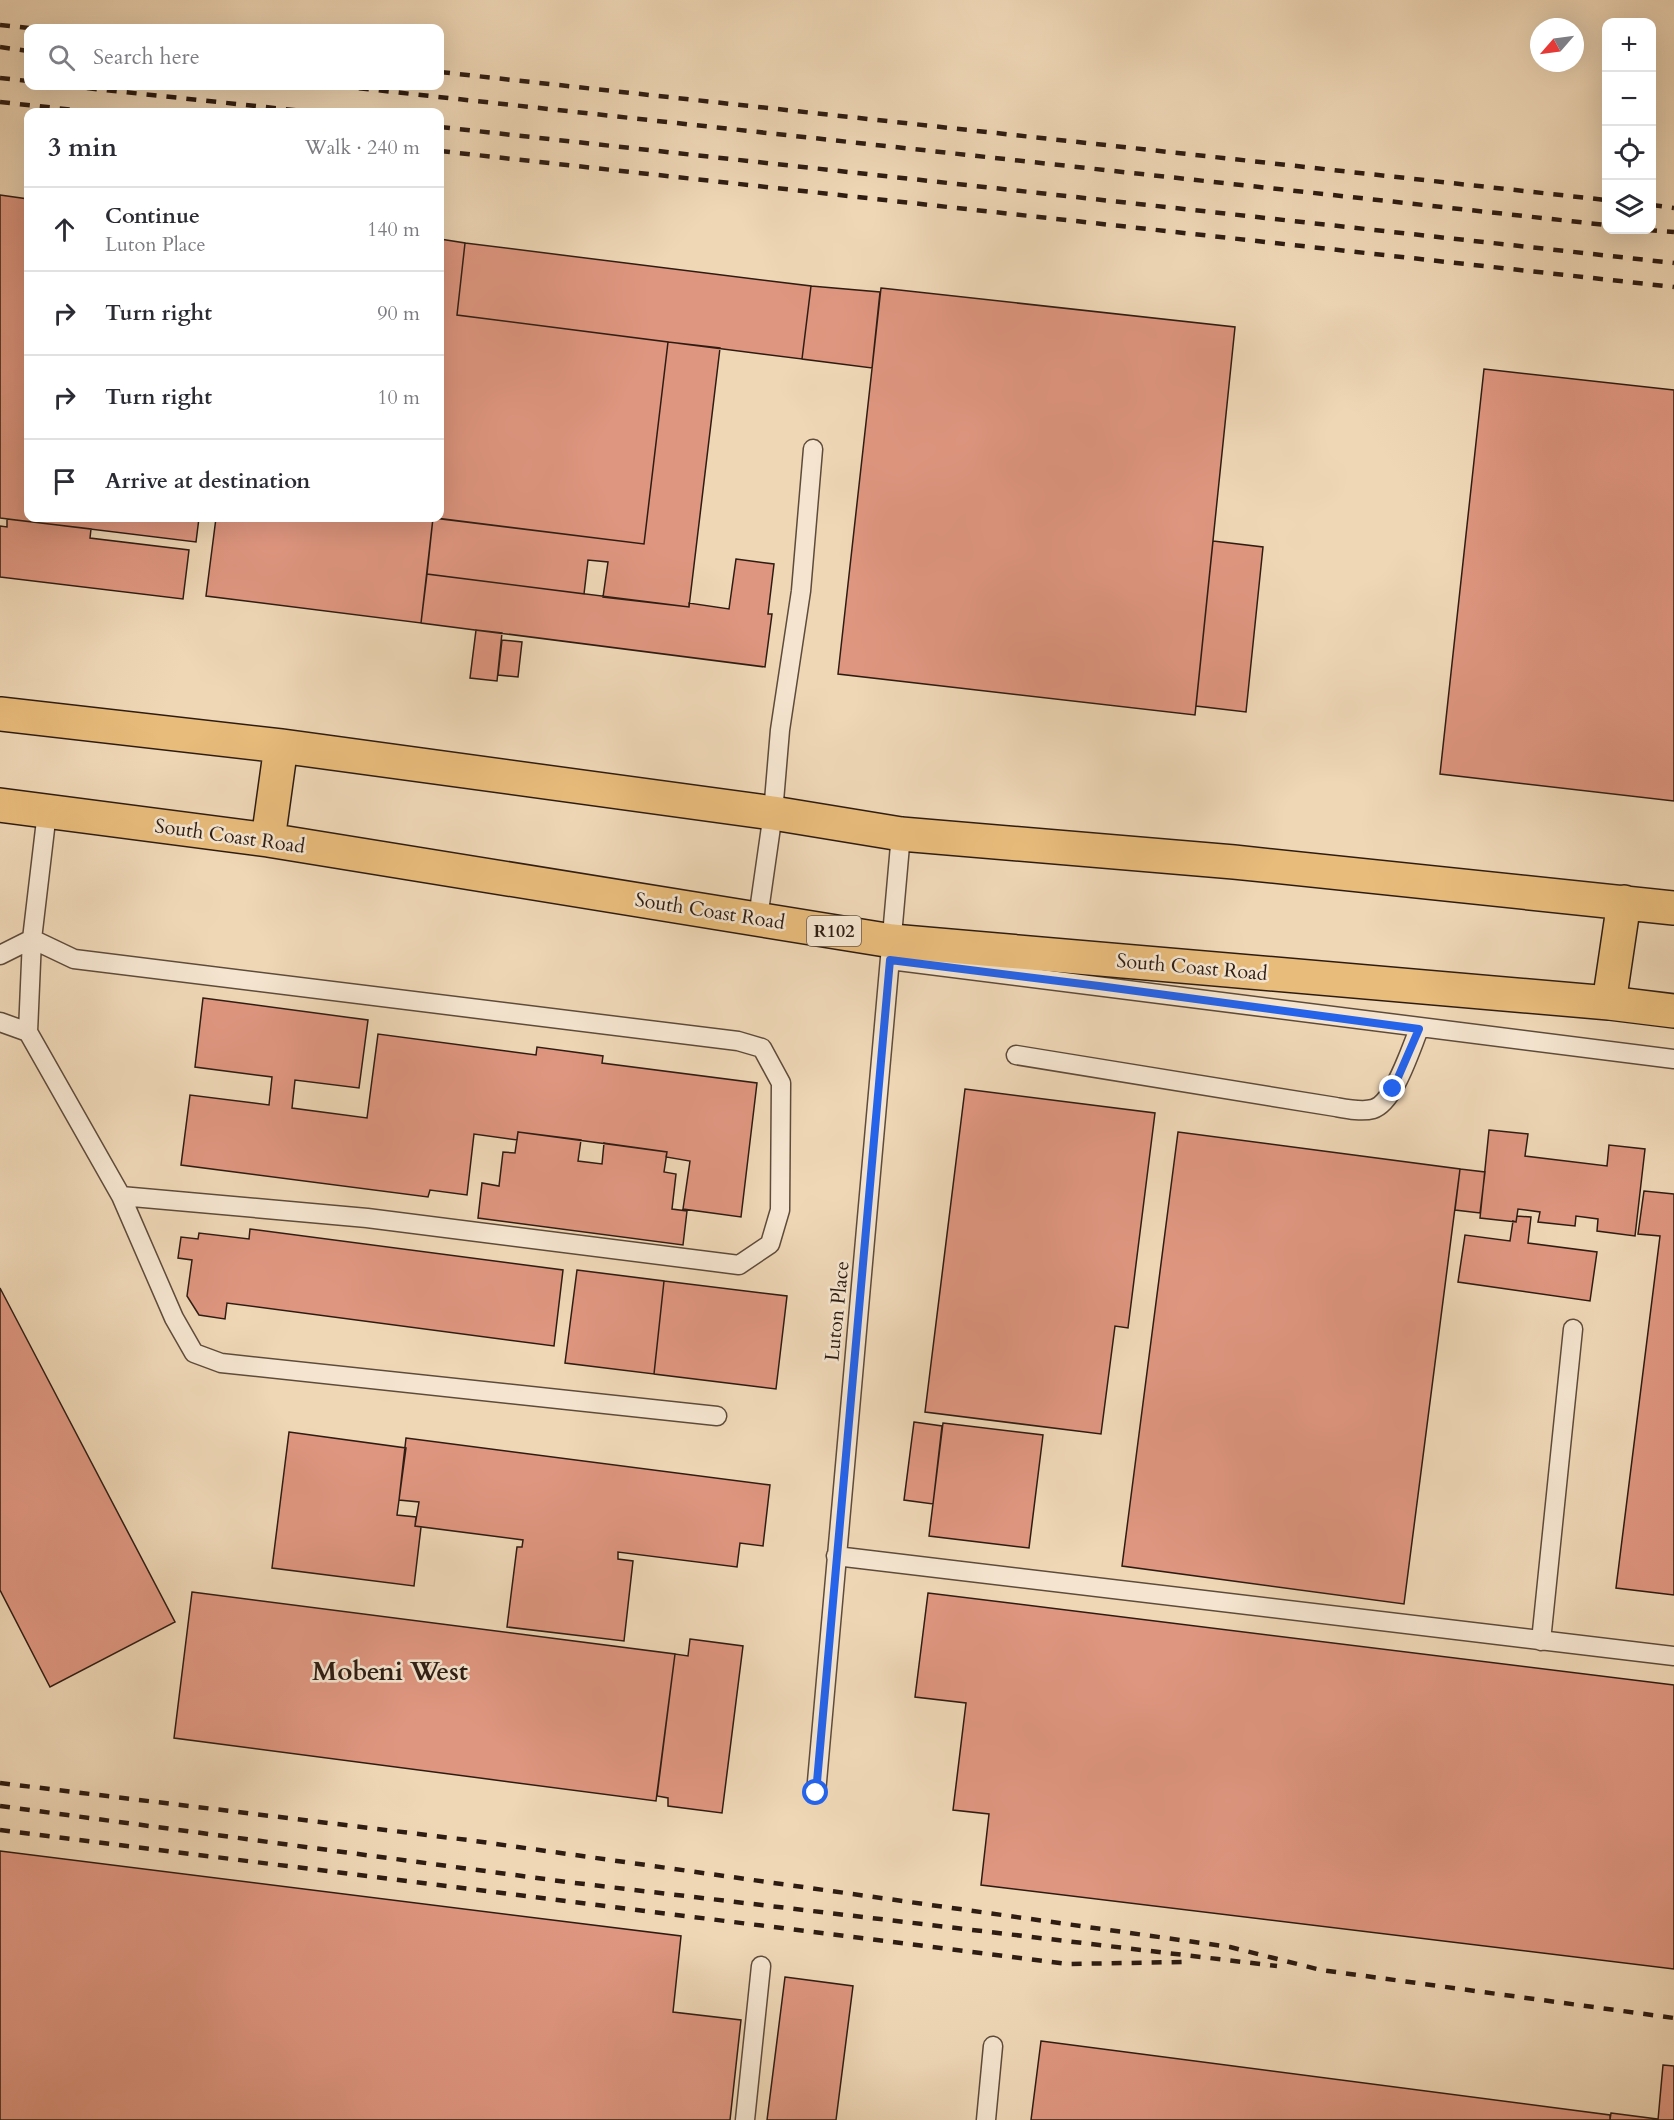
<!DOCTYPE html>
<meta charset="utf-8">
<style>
body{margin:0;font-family:Cardo,serif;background:#f7f7f7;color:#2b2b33}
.controls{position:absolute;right:18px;top:18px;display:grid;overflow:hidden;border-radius:12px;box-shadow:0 6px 24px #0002}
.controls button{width:54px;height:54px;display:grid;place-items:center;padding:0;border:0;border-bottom:2px solid #e1e1e2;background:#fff;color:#2b2b33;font:30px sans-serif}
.compass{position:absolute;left:1530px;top:18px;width:54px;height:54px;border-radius:50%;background:#fff;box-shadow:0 6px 24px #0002;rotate:242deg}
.stop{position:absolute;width:18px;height:18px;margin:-14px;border:4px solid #2563eb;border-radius:50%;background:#fff}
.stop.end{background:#2563eb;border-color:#fff;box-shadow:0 2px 6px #0008}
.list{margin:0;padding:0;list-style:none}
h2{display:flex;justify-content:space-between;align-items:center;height:78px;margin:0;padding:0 24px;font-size:26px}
h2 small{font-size:20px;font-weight:400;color:#7c7c81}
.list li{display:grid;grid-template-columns:39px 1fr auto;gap:18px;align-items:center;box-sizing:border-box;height:84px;padding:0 24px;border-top:2px solid #e1e1e2}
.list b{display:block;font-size:22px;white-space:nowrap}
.list p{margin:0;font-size:20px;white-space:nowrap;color:#7c7c81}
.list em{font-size:20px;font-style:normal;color:#7c7c81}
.icon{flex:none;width:33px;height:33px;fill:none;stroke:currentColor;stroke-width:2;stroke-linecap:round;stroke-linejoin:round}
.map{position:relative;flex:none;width:1674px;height:2120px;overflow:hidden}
.search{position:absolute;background:#fff;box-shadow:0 6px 24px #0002;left:24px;top:24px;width:420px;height:66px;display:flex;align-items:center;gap:15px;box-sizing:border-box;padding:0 21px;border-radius:12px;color:#7c7c81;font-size:22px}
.panel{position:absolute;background:#fff;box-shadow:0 6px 24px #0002;left:24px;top:108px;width:420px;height:414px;border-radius:12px}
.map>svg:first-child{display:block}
</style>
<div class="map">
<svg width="1674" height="2120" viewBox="0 0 1674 2120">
<rect width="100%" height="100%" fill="#efd7b6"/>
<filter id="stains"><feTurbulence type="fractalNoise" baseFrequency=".00333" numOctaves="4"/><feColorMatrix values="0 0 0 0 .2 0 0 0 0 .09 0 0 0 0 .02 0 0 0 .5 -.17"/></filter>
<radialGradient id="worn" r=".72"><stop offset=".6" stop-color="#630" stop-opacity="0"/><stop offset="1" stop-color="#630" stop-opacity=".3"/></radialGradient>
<path fill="#df9680" stroke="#2e1c12" stroke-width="1.5" d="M 0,195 L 28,199 L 28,518 L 199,518 L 196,542 L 0,518 Z
M 440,239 L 465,243 L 457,315 L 668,342 L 644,544 L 436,518 L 440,518 Z
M 465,243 L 811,286 L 802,359 L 457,315 Z
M 811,286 L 880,292 L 872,368 L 802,359 Z
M 881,288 L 1235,327 L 1195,715 L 838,674 Z
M 668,342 L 720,348 L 689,607 L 603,597 L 608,562 L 588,560 L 584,594 L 427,574 L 433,518 L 644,544 Z
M 1484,369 L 1674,390 L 1674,801 L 1440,774 Z
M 216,518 L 433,518 L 421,623 L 206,596 Z
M 7,519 L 91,529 L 90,538 L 189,550 L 183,599 L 0,577 L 0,526 L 7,527 Z
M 1213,541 L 1263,547 L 1246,712 L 1196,706 Z
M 736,559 L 774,564 L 768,614 L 772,614 L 765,667 L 421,623 L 427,574 L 689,607 L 689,603 L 729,609 Z
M 476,630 L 502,633 L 497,681 L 470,678 Z
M 502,640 L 522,642 L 518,677 L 498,675 Z
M 203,998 L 368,1020 L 359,1088 L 295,1080 L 292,1108 L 367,1118 L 378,1034 L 536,1055 L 537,1047 L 603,1056 L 602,1063 L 757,1083 L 741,1217 L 683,1209 L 690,1161 L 666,1157 L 667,1152 L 518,1132 L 517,1140 L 474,1134 L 467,1195 L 430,1190 L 428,1197 L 181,1165 L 190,1095 L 269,1105 L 272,1077 L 195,1067 Z
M 965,1089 L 1155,1113 L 1128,1328 L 1115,1326 L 1101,1434 L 925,1412 Z
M 1489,1130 L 1528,1134 L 1525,1156 L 1607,1166 L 1609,1145 L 1645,1149 L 1635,1236 L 1597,1231 L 1598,1219 L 1576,1216 L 1575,1226 L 1538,1222 L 1540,1212 L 1518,1209 L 1516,1222 L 1480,1218 Z
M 518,1132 L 581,1140 L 578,1161 L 602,1164 L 604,1143 L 667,1152 L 664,1172 L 676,1174 L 672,1209 L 687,1211 L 683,1245 L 478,1218 L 482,1183 L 499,1186 L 503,1152 L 515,1153 Z
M 1178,1132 L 1460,1169 L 1404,1604 L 1122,1566 Z
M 1460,1169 L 1485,1172 L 1480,1213 L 1455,1210 Z
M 1644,1191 L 1674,1194 L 1674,1595 L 1616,1588 L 1660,1236 L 1638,1234 Z
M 1517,1216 L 1531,1217 L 1528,1243 L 1597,1252 L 1590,1301 L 1458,1282 L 1465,1235 L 1510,1241 L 1513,1221 L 1516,1222 Z
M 250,1229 L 563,1270 L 554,1346 L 227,1303 L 225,1319 L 199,1315 L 187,1296 L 192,1260 L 178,1258 L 181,1237 L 198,1239 L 199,1233 L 249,1239 Z
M 577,1270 L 664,1281 L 654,1374 L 565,1363 Z
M 664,1281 L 787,1296 L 776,1389 L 654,1374 Z
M 0,1288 L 175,1622 L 50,1687 L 0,1590 Z
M 914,1422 L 942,1426 L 933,1504 L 904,1500 Z
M 943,1423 L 1043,1435 L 1029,1548 L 929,1536 Z
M 289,1432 L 406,1448 L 397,1515 L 416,1517 L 415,1526 L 421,1527 L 414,1586 L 272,1568 Z
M 406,1438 L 770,1485 L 763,1546 L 740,1543 L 737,1567 L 618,1552 L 618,1559 L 633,1561 L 624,1641 L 507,1627 L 517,1547 L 522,1547 L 523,1540 L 415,1526 L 419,1502 L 399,1500 Z
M 192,1592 L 675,1654 L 656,1801 L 174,1738 Z
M 928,1593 L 1674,1685 L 1674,1969 L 981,1885 L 989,1814 L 953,1810 L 966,1703 L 915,1697 Z
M 690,1639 L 743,1646 L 722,1813 L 668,1806 L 668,1798 L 657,1796 L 675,1654 L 688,1656 Z
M 0,1851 L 681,1936 L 673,2012 L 741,2020 L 730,2120 L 0,2120 Z
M 785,1977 L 853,1986 L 836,2120 L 767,2120 Z
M 1041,2041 L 1610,2115 L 1610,2120 L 1031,2120 Z
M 1663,2065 L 1674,2066 L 1674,2120 L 1658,2120 Z
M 1611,2113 L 1657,2119 L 1657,2120 L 1610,2120 Z"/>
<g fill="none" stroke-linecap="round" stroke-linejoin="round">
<defs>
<path id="service" d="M 47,812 L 32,939 L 74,959 L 738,1041 L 762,1048 L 781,1083 L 780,1210 L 770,1244 L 739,1265 L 367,1218 L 121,1196
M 758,918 L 773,813 L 780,730 L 801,591 L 813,449
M 0,955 L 32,939 L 28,1032
M 890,960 C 1151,992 1412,1028 1674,1059
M 0,1022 L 28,1032 L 121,1196 L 174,1318 L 194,1353 L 221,1363 L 717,1416
M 1016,1055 L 1336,1107 C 1347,1109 1362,1112 1373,1109 C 1394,1103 1411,1048 1419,1029
M 836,1556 L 1674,1656
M 1541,1641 L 1573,1329
M 816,1793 L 901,834
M 745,2120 L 761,1966
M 986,2120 L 993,2046"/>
<path id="trunk" d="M 0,714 L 281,746 L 773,813 L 901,834 L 1234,862 L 1674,908
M 0,805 L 268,840 L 892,941 L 1609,1003 L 1674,1011
M 268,840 L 281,746
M 1609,1003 L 1624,902"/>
</defs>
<use href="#service" stroke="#5e4b3b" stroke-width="21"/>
<use href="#trunk" stroke="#2e1c12" stroke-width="36"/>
<use href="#service" stroke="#f5e5d0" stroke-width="18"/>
<use href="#trunk" stroke="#e8bc7b" stroke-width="33"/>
<path stroke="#2e1c12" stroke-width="4.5" stroke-dasharray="10 10" stroke-linecap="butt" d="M 0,25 L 29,28
M 0,47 L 28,51
M 440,72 L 1606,200
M 0,78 L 28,81
M 67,86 L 312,112
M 339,86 L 1606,225
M 0,102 L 93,112
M 440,127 L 1674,263
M 440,151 L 1674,287
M 1652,205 L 1674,208
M 1647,230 L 1674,232
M 0,1783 L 468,1840 L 1230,1947 L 1321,1970 L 1674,2018
M 0,1806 L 567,1882 L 1277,1966
M 0,1830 L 1068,1964 L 1183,1962"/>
</g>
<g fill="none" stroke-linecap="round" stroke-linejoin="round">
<path stroke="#2563eb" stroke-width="8" d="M 816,1793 L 890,960 L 1099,986 L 1419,1029 L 1393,1089"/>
</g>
<g text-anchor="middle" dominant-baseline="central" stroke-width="5" stroke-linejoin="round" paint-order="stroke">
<rect fill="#f5e5d0" stroke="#6a584b" stroke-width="1.5" x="807" y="916" width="54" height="30" rx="4.5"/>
<g font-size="18" font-weight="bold" fill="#2e1c12">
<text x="834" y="931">R102</text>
</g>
<g font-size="20" fill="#2e1c12" stroke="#f5e5d0">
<text transform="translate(230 836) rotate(8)">South Coast Road</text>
<text transform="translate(710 911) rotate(9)">South Coast Road</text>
<text transform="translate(1192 967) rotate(5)">South Coast Road</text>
<text transform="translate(837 1311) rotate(-84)">Luton Place</text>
</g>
<g font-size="26" font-weight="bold" fill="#2e1c12" stroke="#f5e5d0">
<text x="390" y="1671">Mobeni West</text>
</g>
</g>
<rect width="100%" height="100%" filter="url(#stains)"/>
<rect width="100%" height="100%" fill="url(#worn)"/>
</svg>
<div class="controls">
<button>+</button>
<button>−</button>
<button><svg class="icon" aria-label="locate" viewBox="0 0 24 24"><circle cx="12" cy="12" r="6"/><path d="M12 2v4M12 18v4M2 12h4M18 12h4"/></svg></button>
<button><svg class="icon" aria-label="layers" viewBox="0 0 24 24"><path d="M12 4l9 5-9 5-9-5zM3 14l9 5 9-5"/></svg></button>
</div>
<svg class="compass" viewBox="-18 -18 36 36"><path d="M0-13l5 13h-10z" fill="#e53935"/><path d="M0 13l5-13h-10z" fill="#7c7c81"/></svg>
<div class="stop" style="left:816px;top:1793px"></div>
<div class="stop end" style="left:1393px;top:1089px"></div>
<div class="search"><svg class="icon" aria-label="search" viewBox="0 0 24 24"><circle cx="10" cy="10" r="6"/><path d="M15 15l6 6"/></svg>Search here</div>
<section class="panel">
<h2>3 min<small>Walk · 240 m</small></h2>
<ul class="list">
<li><svg class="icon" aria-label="ahead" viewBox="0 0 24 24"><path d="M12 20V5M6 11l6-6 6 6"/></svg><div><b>Continue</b><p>Luton Place</p></div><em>140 m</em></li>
<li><svg class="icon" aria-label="right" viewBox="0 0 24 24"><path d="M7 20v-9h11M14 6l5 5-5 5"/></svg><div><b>Turn right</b></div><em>90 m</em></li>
<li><svg class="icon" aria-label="right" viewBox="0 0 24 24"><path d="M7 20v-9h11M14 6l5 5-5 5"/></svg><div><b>Turn right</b></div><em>10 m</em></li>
<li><svg class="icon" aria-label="arrive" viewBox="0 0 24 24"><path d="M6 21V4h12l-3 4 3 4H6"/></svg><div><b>Arrive at destination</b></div></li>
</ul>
</section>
</div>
